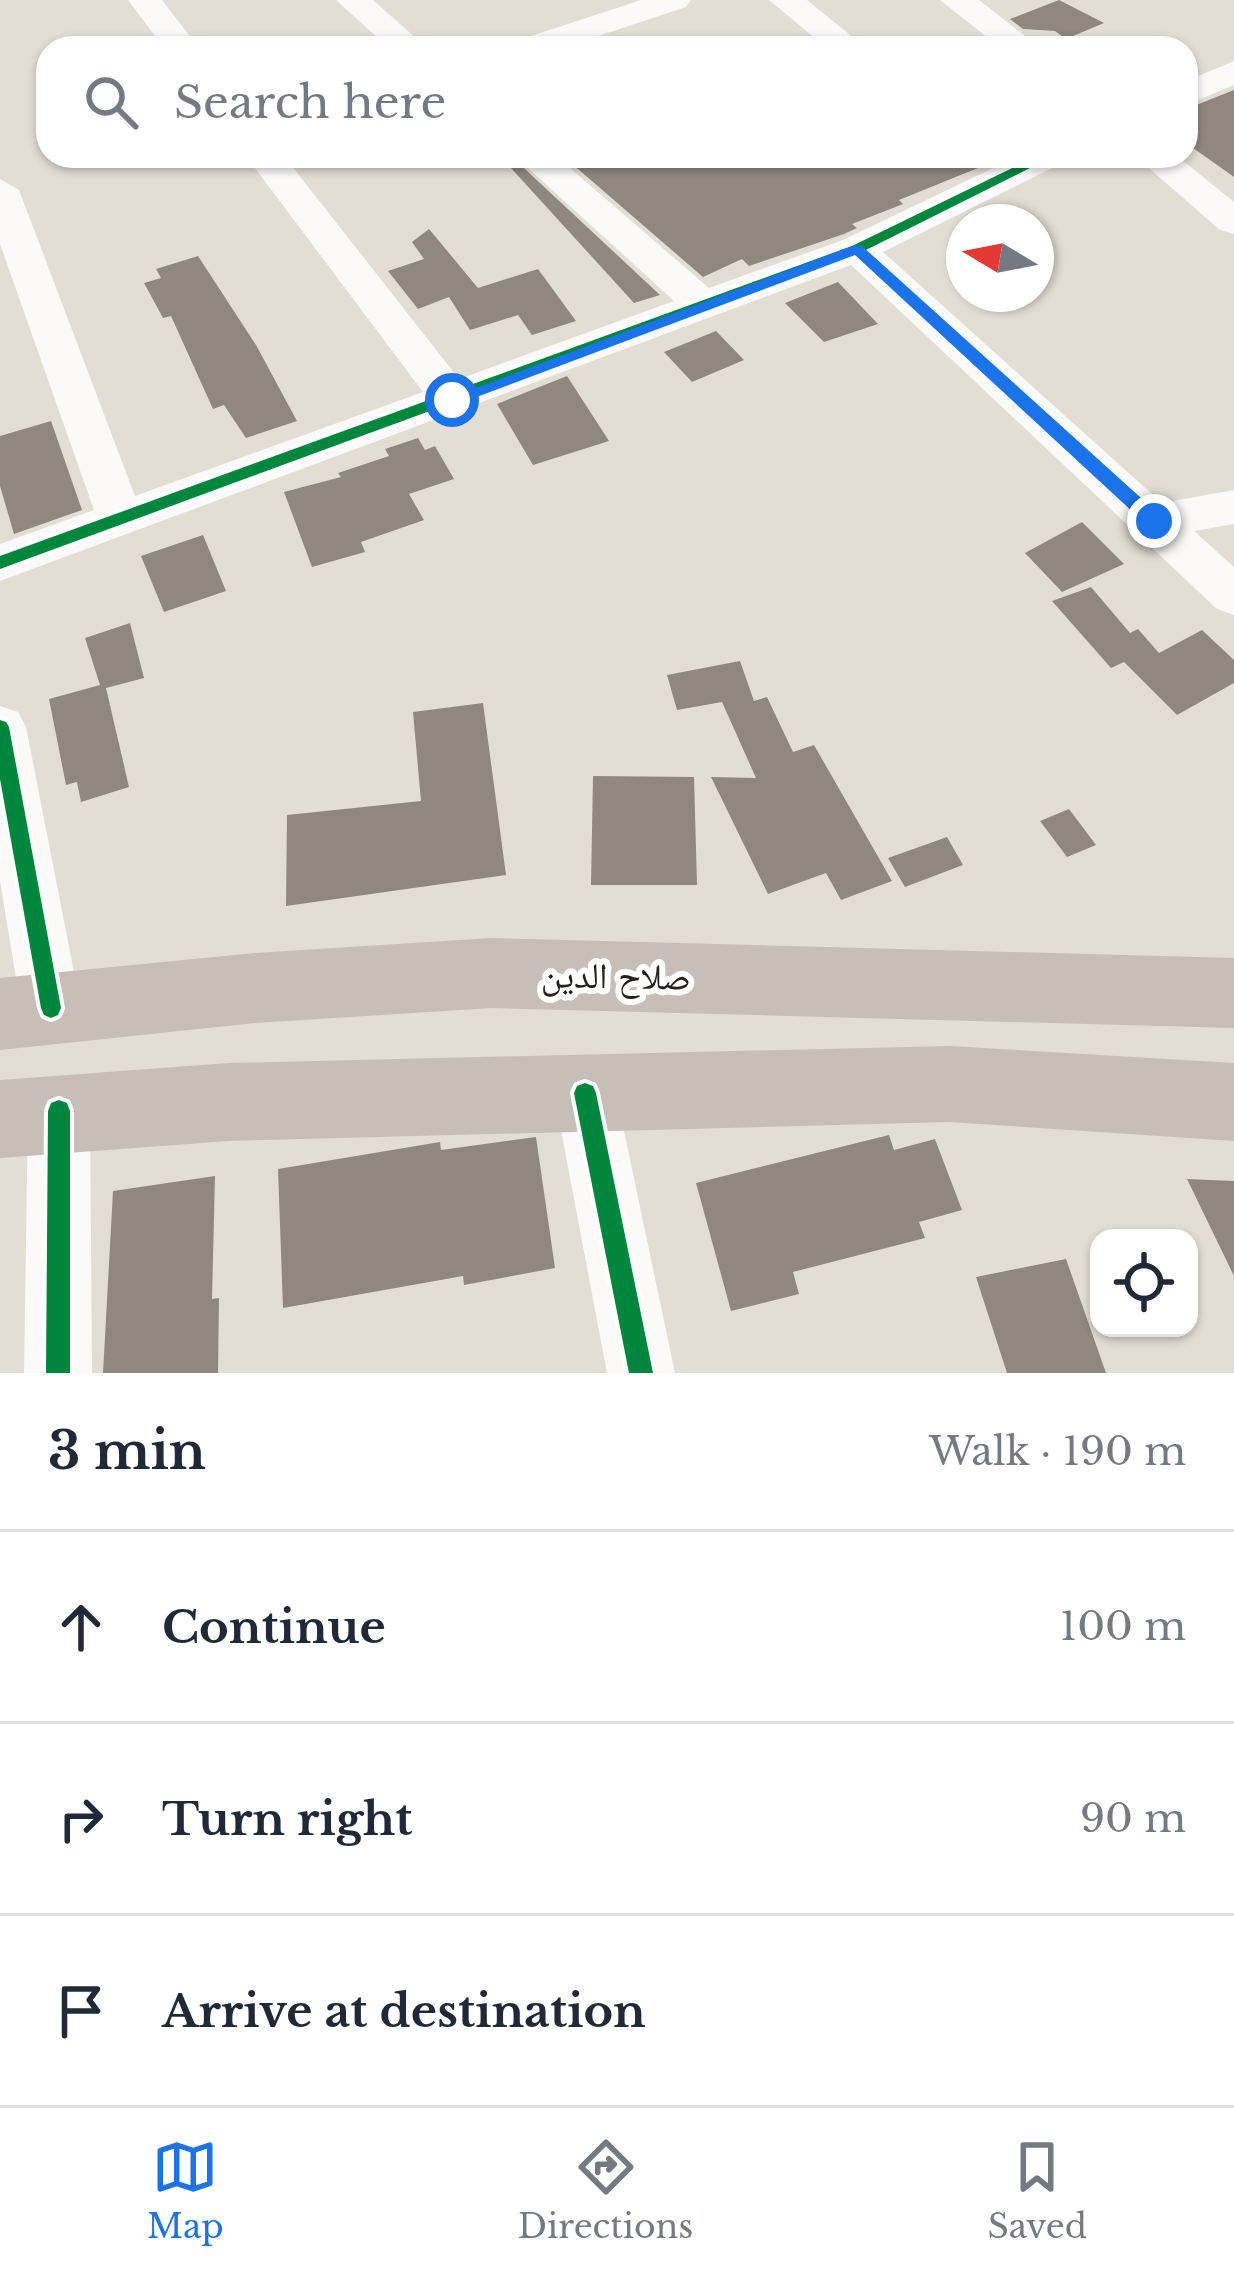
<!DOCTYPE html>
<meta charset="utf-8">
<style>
body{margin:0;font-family:"Libre Baskerville","Noto Naskh Arabic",serif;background:#f2f2f3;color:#1f2937}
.controls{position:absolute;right:36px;bottom:36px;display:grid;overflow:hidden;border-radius:24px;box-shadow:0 3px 9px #0004}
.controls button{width:108px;height:108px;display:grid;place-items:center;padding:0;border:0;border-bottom:3px solid #e0e1e3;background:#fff;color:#1f2937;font:60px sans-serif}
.compass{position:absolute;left:946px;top:204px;width:108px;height:108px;border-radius:50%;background:#fff;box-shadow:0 3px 9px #0004;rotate:280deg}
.stop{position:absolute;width:36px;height:36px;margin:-27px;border:9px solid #1a73e8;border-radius:50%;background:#fff}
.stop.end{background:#1a73e8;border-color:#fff;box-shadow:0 3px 12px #0008}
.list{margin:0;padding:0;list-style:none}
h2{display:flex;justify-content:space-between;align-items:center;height:156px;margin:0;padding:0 48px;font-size:51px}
h2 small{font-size:39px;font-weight:400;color:#747a83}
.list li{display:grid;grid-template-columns:78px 1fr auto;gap:36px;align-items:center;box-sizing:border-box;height:192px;padding:0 48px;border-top:3px solid #e0e1e3}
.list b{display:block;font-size:45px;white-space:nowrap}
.list em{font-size:39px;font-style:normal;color:#747a83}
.icon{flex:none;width:66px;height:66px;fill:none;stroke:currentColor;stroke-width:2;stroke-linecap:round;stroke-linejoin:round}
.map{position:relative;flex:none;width:1234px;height:1373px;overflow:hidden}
.search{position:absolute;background:#fff;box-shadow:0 3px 9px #0004;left:36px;right:36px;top:36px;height:132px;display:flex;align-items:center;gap:30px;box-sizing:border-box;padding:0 42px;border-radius:36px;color:#747a83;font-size:45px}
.sheet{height:732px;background:#fff}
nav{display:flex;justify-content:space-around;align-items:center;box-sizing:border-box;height:168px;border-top:3px solid #e0e1e3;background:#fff;font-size:33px;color:#747a83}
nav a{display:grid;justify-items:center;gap:6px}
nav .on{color:#1a73e8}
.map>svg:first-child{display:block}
</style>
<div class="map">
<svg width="1234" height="1373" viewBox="0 0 1234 1373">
<rect width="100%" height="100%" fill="#e3ded3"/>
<path fill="#90887f" d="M 1059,0 L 1104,23 L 1066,39 L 1055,31 L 1023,29 L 1010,19 Z
M 1234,90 L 1234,177 L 1186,143 L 1186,109 Z
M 500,156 L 511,156 L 660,295 L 634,303 Z
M 563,156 L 1005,156 L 1005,157 L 899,200 L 903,204 L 852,224 L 857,228 L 844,234 L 749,266 L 742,259 L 703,277 Z
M 429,229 L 478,288 L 538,269 L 576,321 L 532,335 L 518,315 L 470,330 L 449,297 L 418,309 L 388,271 L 424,259 L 412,242 Z
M 198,256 L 256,345 L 297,421 L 246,438 L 224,405 L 213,409 L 171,316 L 163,318 L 144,283 L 161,278 L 156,269 Z
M 838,282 L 878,324 L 824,342 L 785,303 Z
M 716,331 L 744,360 L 692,382 L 664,352 Z
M 567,376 L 609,441 L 533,465 L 497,404 Z
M 51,421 L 82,510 L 14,534 L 0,486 L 0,436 Z
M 418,438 L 425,450 L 435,446 L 454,479 L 409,494 L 424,520 L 361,542 L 365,552 L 312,567 L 284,492 L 341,477 L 338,473 L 389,456 L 385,449 Z
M 1082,522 L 1124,564 L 1062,592 L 1025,553 Z
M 203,535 L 226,591 L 164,612 L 141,556 Z
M 1091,587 L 1130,633 L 1138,629 L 1159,653 L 1202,630 L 1234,660 L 1234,683 L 1177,715 L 1124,662 L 1111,668 L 1052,601 Z
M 130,623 L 144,678 L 106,688 L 129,787 L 81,802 L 77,782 L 66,785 L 49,699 L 100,685 L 85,638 Z
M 740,661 L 754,701 L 767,697 L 793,752 L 814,745 L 892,881 L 841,900 L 826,873 L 768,894 L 711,777 L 756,778 L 722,702 L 677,710 L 667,675 Z
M 483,703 L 506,875 L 286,906 L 287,815 L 421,801 L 413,712 Z
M 593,776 L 694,777 L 697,885 L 591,885 Z
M 1069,809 L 1096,845 L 1067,857 L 1040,821 Z
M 947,837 L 963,865 L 905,887 L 888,858 Z
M 889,1135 L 894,1150 L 935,1139 L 962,1210 L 919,1222 L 925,1238 L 793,1272 L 799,1294 L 731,1311 L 696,1183 Z
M 536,1137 L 555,1268 L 464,1285 L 463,1276 L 283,1308 L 278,1169 L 440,1142 L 441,1150 Z
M 215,1176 L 212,1299 L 219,1298 L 218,1373 L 103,1373 L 113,1191 Z
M 1187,1179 L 1234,1181 L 1234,1276 Z
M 1066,1259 L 1106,1373 L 1007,1373 L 976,1277 Z"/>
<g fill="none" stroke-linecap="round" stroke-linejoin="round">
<path fill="#fbfaf8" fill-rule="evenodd" d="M 128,0 L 162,0 L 199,48 L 164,48 Z
M 336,0 L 373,0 L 427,48 L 389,48 Z
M 641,0 L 691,0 L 686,7 L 562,48 L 511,48 L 516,41 Z
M 769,0 L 807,0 L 866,48 L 827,48 Z
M 940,0 L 979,0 L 1035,44 L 1001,48 Z
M 1234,61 L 1234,85 L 1186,105 L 1186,81 Z
M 246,156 L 284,156 L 459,379 L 674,301 L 515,156 L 556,156 L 709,288 L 843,240 L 1018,156 L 1066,156 L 1060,164 L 883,252 L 1162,503 L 1234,490 L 1234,524 L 1194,531 L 1234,567 L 1234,615 L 1217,609 L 851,265 L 0,581 L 0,544 L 94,510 L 0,244 L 0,179 L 19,190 L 135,496 L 423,392 Z
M 1135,156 L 1177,156 L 1234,202 L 1234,234 L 1220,230 Z
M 0,706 L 18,712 L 26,727 L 81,1008 L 72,1028 L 51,1036 L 30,1028 L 21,1008 L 0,881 Z
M 585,1063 L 607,1072 L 616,1093 L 675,1373 L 607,1373 L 554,1093 L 563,1072 Z
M 59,1081 L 81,1090 L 90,1111 L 92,1373 L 24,1373 L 28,1111 L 37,1090 Z"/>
<path fill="#c6beb7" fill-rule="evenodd" d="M 492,938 L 1234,958 L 1234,1028 L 492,1008 L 255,1023 L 0,1050 L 0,978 L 255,953 Z
M 949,1046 L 1234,1063 L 1234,1141 L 949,1122 L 229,1141 L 0,1158 L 0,1080 L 229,1063 Z"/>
<defs>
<path id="cycleway" d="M 1037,156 L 1054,156 L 862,252 L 0,569 L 0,556 L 852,246 Z
M 0,720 L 6,722 L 9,727 L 61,1008 L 58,1015 L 51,1018 L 44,1015 L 41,1008 L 0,779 Z
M 585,1083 L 593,1086 L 596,1093 L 653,1373 L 629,1373 L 574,1093 L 577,1086 Z
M 59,1100 L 67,1103 L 70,1111 L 70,1373 L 46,1373 L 48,1111 L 51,1103 Z"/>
</defs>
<use href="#cycleway" stroke="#fff" stroke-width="8"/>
<use href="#cycleway" fill="#00873e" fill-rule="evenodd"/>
</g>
<path fill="#1a73e8" d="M 852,246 L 862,246 L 1161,516 L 1161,526 L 1148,526 L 855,255 L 458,404 L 444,400 Z"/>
<g text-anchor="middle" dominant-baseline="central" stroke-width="12" stroke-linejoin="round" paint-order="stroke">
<g font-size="36" fill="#242119" stroke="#fff">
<text transform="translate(616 976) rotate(1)">صلاح الدين</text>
</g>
</g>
</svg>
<div class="controls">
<button><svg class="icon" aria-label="locate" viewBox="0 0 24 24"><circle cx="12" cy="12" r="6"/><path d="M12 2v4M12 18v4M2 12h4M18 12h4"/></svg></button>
</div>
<svg class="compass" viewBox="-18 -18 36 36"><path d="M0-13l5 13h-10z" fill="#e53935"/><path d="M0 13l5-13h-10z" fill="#747a83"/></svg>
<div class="stop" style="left:452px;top:400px"></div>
<div class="stop end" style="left:1154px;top:521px"></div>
<div class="search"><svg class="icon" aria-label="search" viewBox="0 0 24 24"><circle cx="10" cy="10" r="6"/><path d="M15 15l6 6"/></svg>Search here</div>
</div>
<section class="sheet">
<h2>3 min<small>Walk · 190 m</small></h2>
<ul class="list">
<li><svg class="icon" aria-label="ahead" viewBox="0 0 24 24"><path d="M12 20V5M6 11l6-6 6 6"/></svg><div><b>Continue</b></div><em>100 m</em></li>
<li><svg class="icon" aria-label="right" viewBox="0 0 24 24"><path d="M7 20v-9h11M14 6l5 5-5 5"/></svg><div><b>Turn right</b></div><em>90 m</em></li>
<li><svg class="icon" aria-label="arrive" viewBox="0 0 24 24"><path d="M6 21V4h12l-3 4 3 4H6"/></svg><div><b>Arrive at destination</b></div></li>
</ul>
</section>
<nav>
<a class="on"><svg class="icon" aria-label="map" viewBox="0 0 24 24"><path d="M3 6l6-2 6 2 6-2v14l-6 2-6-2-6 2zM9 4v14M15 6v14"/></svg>Map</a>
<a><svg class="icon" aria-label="directions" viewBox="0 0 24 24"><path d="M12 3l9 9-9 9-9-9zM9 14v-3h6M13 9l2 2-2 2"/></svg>Directions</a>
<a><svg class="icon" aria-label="saved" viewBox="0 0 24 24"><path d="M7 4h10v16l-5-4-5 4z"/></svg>Saved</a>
</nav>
